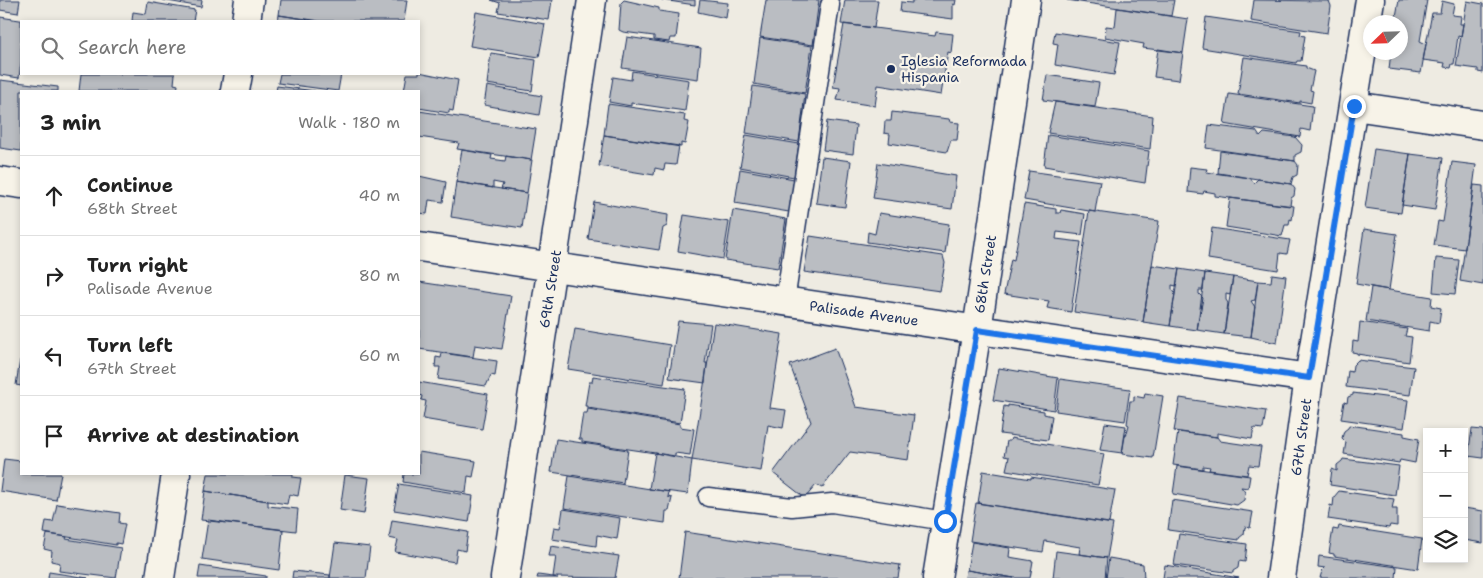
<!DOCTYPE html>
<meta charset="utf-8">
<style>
body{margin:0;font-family:"Shantell Sans",sans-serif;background:#f6f6f6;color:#222}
.controls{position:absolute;right:15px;bottom:15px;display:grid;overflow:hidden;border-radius:0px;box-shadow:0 2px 8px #0003}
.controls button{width:45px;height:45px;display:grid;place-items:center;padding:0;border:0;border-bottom:1px solid #e0e0e0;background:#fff;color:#222;font:25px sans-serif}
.compass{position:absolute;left:1363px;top:15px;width:45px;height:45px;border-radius:50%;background:#fff;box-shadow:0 2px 8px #0003;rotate:247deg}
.stop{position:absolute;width:15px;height:15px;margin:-11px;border:4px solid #1a73e8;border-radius:50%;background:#fff}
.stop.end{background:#1a73e8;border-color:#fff;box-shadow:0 1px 5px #0008}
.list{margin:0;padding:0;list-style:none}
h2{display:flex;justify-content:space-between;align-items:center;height:65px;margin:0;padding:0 20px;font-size:21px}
h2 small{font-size:16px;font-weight:400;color:#767676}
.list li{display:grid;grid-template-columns:32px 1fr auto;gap:15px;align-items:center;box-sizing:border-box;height:80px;padding:0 20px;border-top:1px solid #e0e0e0}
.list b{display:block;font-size:19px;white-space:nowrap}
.list p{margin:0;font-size:16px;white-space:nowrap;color:#767676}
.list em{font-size:16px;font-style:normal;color:#767676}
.icon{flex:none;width:28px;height:28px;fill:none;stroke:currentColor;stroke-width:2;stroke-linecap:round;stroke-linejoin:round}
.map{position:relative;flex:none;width:1483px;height:578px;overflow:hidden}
.search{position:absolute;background:#fff;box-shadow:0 2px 8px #0003;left:20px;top:20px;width:400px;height:55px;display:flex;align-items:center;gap:12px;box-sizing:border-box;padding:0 18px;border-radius:0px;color:#767676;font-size:19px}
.panel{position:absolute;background:#fff;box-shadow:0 2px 8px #0003;left:20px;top:90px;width:400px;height:385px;border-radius:0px}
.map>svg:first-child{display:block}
</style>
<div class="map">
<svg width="1483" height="578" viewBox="0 0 1483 578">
<rect width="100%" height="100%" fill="#eeebe2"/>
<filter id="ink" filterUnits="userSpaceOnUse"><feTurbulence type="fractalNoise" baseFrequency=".02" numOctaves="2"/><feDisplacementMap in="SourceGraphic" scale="10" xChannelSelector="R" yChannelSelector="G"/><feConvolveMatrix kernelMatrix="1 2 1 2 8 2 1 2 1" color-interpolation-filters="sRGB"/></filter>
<g filter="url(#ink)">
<path fill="#babdc2" stroke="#1b2f5e" d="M 0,0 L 20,0 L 18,13 L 0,10 Z
M 162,0 L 202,0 L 201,7 Z
M 281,0 L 407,0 L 404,21 L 320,21 L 279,15 Z
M 491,0 L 552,0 L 549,20 L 498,12 L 500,3 Z
M 624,0 L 659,8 L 659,11 L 679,14 L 676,38 L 670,38 L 669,42 L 654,40 L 654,36 L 623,32 L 619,30 L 621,3 Z
M 662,0 L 695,0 L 695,5 Z
M 700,0 L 728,3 L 726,18 L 698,12 Z
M 766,0 L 819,0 L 813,45 L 760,37 Z
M 845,0 L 878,0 L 874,28 L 841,24 Z
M 912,0 L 956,0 L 955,5 L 953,4 L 953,19 L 900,12 L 901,2 L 912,3 Z
M 1067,0 L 1174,0 L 1171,16 Z
M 1254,0 L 1329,1 L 1331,6 L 1327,33 L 1251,21 Z
M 1399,0 L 1427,0 L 1420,41 L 1426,44 L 1421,73 L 1389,69 L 1391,52 L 1400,52 L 1400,22 L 1395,22 Z
M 1442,1 L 1454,4 L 1452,15 L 1461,16 L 1460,24 L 1463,24 L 1461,37 L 1458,36 L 1454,64 L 1452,64 L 1451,68 L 1444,67 L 1445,63 L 1423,60 L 1432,13 L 1440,13 Z
M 1467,1 L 1483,4 L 1483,73 L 1478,72 L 1478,69 L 1456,66 Z
M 148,2 L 195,10 L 193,21 L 132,21 L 133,12 L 146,14 Z
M 1117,8 L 1188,19 L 1183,53 L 1143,48 L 1144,44 L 1105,37 L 1106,26 L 1115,27 Z
M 476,12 L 545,24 L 539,57 L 470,46 Z
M 279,15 L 316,21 L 278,21 Z
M 0,17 L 26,21 L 21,21 L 21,62 L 19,78 L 0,75 Z
M 1206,17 L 1301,31 L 1300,35 L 1305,36 L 1301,61 L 1297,61 L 1296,63 L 1202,48 Z
M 844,24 L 935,36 L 936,32 L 953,34 L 951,53 L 948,52 L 941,95 L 878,85 L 875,106 L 837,100 L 840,88 L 833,87 Z
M 1055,32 L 1120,42 L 1114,75 L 1055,65 L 1058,44 L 1053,43 Z
M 627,37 L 701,48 L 698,79 L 622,68 Z
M 760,38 L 812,46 L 805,93 L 754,84 Z
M 1158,49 L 1183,53 L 1179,80 L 1154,77 Z
M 491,53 L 536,60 L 532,91 L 487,84 Z
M 1244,57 L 1306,66 L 1306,68 L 1314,71 L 1310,90 L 1313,91 L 1311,103 L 1300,101 L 1300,103 L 1238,94 Z
M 632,71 L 689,80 L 685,111 L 631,103 L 631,106 L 609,102 L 613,77 L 631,80 Z
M 419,72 L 458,80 L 453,111 L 449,110 L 449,113 L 419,108 L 419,91 L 404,91 L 407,74 L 419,74 Z
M 81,74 L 175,74 L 174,84 L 178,85 L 177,91 L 79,91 Z
M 280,74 L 341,74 L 338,91 L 278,83 Z
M 1047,75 L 1099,83 L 1095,107 L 1043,100 Z
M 0,80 L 58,87 L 58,91 L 21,91 L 21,151 L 0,148 Z
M 277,86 L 315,91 L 276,91 Z
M 487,86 L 542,96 L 539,115 L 484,105 Z
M 753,86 L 805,94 L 799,142 L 746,133 Z
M 1229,94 L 1313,106 L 1310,131 L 1301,129 L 1300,137 L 1224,124 Z
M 1055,102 L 1153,116 L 1150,149 L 1048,133 Z
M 608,104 L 685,115 L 684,121 L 689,122 L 685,144 L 681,143 L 681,147 L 604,135 Z
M 419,111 L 536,129 L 531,160 L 457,149 L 459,143 L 419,137 Z
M 892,112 L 949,119 L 950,122 L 959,123 L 957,140 L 951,140 L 947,152 L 889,143 L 890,134 L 884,133 L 885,121 L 891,121 Z
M 827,121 L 856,125 L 853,154 L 823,150 Z
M 1209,125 L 1256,131 L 1260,137 L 1264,133 L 1295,137 L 1302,145 L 1301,152 L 1295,155 L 1295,161 L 1206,148 Z
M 604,135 L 679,146 L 676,165 L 665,164 L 664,170 L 655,168 L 654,175 L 599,166 Z
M 746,135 L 799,144 L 794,177 L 740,167 Z
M 1048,135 L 1149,151 L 1145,183 L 1044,166 Z
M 1374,149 L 1410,154 L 1401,213 L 1365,208 Z
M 462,150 L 492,155 L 491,159 L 505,161 L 506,156 L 532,160 L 527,193 L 501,189 L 503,184 L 493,182 L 493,188 L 456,182 Z
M 1220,151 L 1295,161 L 1298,165 L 1297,175 L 1293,177 L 1291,184 L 1218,173 Z
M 1410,154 L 1443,158 L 1435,210 L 1402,205 Z
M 822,157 L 851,161 L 845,207 L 816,203 Z
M 1452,162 L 1476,165 L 1465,249 L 1434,245 L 1438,221 L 1443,222 Z
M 878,163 L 956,176 L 952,209 L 873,198 Z
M 1190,167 L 1207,169 L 1206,172 L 1250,178 L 1254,183 L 1258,179 L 1291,184 L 1295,189 L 1294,196 L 1291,198 L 1290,206 L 1215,196 L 1215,193 L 1204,191 L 1203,194 L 1188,192 Z
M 740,169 L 794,179 L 789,212 L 735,203 Z
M 1029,171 L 1100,181 L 1095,212 L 1024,200 Z
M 419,176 L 446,182 L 443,202 L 429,200 L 427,214 L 419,213 Z
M 456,182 L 527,193 L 522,228 L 451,217 Z
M 1474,185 L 1483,186 L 1483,285 L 1460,281 Z
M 1230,198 L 1294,206 L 1292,220 L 1290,219 L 1289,225 L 1285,225 L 1282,236 L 1226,227 Z
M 594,202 L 668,215 L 667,226 L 663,228 L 659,250 L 588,239 Z
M 1024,204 L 1056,209 L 1056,213 L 1060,213 L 1061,210 L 1085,214 L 1082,235 L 1057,232 L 1056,239 L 1081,242 L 1071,312 L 1047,308 L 1049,301 L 1004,294 L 1011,259 L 1014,260 Z
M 733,210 L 786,219 L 778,268 L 725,260 Z
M 1089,211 L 1159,221 L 1143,322 L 1074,312 Z
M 879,213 L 949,224 L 945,253 L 867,242 L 868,232 L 875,234 Z
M 684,215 L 729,222 L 723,259 L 678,251 Z
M 1212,228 L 1290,240 L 1287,254 L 1280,253 L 1278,270 L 1208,259 Z
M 1364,229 L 1397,234 L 1389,290 L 1356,284 Z
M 810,236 L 943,256 L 945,263 L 940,291 L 804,272 Z
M 1436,258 L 1459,260 L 1455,294 L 1433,292 Z
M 1152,265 L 1179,269 L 1176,286 L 1172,285 L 1172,289 L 1175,293 L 1170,326 L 1143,322 Z
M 1179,269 L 1205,273 L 1203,290 L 1199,290 L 1199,294 L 1203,298 L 1197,330 L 1170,326 Z
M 1205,273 L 1233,277 L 1230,295 L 1226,294 L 1226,300 L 1228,303 L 1224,334 L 1197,330 Z
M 1272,274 L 1286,276 L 1277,343 L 1251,337 L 1258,281 L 1271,282 Z
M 1233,277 L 1258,281 L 1255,300 L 1251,301 L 1255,307 L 1251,337 L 1224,334 Z
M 419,282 L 511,296 L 502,349 L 475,345 L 473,357 L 419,349 Z
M 1371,287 L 1432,297 L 1431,306 L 1441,308 L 1439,323 L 1430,321 L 1429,331 L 1366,321 Z
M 678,321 L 711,324 L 705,363 L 707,363 L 705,383 L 669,378 Z
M 1360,322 L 1407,329 L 1405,336 L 1412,337 L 1409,362 L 1357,354 L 1357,353 L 1352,352 L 1353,341 L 1358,342 Z
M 714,323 L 782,334 L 770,408 L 786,410 L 783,428 L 768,425 L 761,471 L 692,460 Z
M 575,329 L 670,345 L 664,384 L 568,369 Z
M 835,348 L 856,407 L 914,415 L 908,460 L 850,452 L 822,488 L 816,485 L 805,498 L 773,473 L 811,422 L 790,365 Z
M 442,353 L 497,361 L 495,376 L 491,375 L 486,386 L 438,379 L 440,367 L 435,367 L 436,357 L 441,358 Z
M 20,360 L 21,360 L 21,386 L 16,385 Z
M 1358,360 L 1414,367 L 1410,395 L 1346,387 L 1348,371 L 1352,372 L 1353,365 Z
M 999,368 L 1058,378 L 1054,410 L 993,400 Z
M 593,376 L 685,389 L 680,423 L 588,408 L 588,406 L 585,406 L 589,382 L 592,382 Z
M 1060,379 L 1130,389 L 1125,421 L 1056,411 Z
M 419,382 L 488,394 L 482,429 L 423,419 L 426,401 L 421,400 L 422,396 L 419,395 Z
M 1145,393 L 1163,396 L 1153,458 L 1122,454 L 1125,436 L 1126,436 L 1129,425 L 1127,424 L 1130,401 L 1134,401 L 1134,396 L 1144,398 Z
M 1353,393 L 1408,400 L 1404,428 L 1341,419 L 1344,402 L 1347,403 L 1348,397 L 1353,395 Z
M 1180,398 L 1266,411 L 1263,429 L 1254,428 L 1252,439 L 1217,433 L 1217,437 L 1174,431 Z
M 1008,405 L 1044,411 L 1044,414 L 1052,416 L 1048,440 L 1000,434 L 1004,406 L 1008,407 Z
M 588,409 L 680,424 L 680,427 L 694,429 L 690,455 L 675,453 L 675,456 L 582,442 L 582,439 L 579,439 L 583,413 L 587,413 Z
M 1105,423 L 1126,426 L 1122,453 L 1100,450 Z
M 1349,425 L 1404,433 L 1404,436 L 1419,439 L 1415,463 L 1400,460 L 1399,463 L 1344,454 L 1346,442 L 1342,438 L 1344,431 L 1348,428 Z
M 1472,429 L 1483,430 L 1483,458 L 1468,456 Z
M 1178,432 L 1217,437 L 1220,441 L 1261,447 L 1258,466 L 1249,465 L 1247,475 L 1209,470 L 1210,467 L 1203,466 L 1203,469 L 1173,465 Z
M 1011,438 L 1104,454 L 1098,485 L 1006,470 L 1009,457 L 1004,456 L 1007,441 L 1010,441 Z
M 556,439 L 628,450 L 623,483 L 551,472 Z
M 419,452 L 476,461 L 473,477 L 468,476 L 466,493 L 403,482 L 404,474 L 419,474 Z
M 655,453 L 692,460 L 688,494 L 649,489 Z
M 4,459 L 21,461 L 21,474 L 61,474 L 56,500 L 0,491 Z
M 1343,459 L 1399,466 L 1395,495 L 1330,485 L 1332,469 L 1337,471 L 1337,465 L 1342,461 Z
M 1177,466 L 1250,476 L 1248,488 L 1241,487 L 1245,492 L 1244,500 L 1237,505 L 1173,494 Z
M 983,471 L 1031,479 L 1031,477 L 1115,490 L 1109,523 L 978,503 Z
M 208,474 L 293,474 L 293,477 L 301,478 L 298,496 L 289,494 L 287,504 L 205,491 Z
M 345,475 L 369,478 L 364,514 L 340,510 Z
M 569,476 L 669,492 L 668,497 L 672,498 L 669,511 L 666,511 L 665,523 L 564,508 Z
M 399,484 L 473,496 L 469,522 L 394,510 Z
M 205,491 L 268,501 L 268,506 L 298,509 L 296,531 L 201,520 Z
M 1339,491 L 1394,499 L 1392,509 L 1397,509 L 1397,526 L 1390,525 L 1389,528 L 1328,519 L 1330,505 L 1333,506 L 1334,497 Z
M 1172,500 L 1253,512 L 1250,528 L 1245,527 L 1244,534 L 1239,538 L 1239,540 L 1168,530 Z
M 976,503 L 1113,524 L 1107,558 L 1079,554 L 1080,547 L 1045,541 L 1043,552 L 970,541 Z
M 57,504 L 120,513 L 119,523 L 125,524 L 121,544 L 116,543 L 116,545 L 44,533 L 46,521 L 53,522 Z
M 1464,508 L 1483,511 L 1483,543 L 1464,540 Z
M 563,509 L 620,518 L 617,539 L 597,535 L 596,546 L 552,539 L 554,527 L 560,528 Z
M 208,520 L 283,530 L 279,570 L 202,559 Z
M 392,520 L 468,532 L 465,551 L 457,549 L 455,562 L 395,552 L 398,540 L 389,538 Z
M 1339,526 L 1422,539 L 1418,569 L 1334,556 L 1334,554 L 1329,553 L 1333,529 L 1338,530 Z
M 685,532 L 900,565 L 898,578 L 679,578 Z
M 47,534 L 67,537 L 66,539 L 121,548 L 116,578 L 59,571 L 60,563 L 51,561 L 52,551 L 44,549 Z
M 1179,534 L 1247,544 L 1245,562 L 1239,561 L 1238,568 L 1233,571 L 1233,573 L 1174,565 Z
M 972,542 L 1010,548 L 1009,557 L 1033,561 L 1030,578 L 1014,578 L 967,570 Z
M 335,543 L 370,547 L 366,578 L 330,578 Z
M 551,546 L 619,556 L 615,578 L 553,577 L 556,556 L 549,556 Z
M 1056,551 L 1107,558 L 1105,578 L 1053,578 Z
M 1319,556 L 1397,567 L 1396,578 L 1320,578 L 1322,571 L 1325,568 L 1318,567 Z
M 1109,558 L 1143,564 L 1144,578 L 1106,578 Z
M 1165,565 L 1239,578 L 1163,578 Z
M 200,566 L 266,576 L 266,578 L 198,578 Z
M 966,570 L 967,570 L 1014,578 L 965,578 Z
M 293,571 L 330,575 L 330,578 L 292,578 Z
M 49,572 L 88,578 L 48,578 Z
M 538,575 L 553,577 L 558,578 L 537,578 Z"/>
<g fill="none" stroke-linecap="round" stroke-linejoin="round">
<defs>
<path id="lane" d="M 785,301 L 830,5
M 708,497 L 792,507 L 832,503 L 945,521"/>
<path id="street" d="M 246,21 L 249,0
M 235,91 L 238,74
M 1354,106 L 1483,125
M 0,181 L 21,184
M 419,247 L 999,333 L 1309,378
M 160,578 L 176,474
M 505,578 L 592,0
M 937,578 L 977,330 L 1026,0
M 1281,578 L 1309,378 L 1370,0"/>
</defs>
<use href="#lane" stroke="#1b2f5e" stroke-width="21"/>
<use href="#street" stroke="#1b2f5e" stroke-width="31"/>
<use href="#lane" stroke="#f7f3e8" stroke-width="18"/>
<use href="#street" stroke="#f7f3e8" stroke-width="28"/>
</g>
</g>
<g fill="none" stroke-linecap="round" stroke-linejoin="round" filter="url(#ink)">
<path stroke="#1a73e8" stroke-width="6" d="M 945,521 L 977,330 L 1309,378 L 1354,106"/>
</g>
<circle fill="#1b2f5e" stroke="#f7f3e8" stroke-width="2" cx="891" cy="69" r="5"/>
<g text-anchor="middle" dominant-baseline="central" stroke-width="4.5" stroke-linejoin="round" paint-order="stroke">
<g font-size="14" fill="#1b2f5e" stroke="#f7f3e8" text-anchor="start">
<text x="901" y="61">Iglesia Reformada<tspan x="901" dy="16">Hispania</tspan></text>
</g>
<g font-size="14" fill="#1b2f5e" stroke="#f7f3e8">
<text transform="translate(985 274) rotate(-81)">68th Street</text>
<text transform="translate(550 289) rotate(-81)">69th Street</text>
<text transform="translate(864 313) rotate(8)">Palisade Avenue</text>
<text transform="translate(1301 437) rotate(-82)">67th Street</text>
</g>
</g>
</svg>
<div class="controls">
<button>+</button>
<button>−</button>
<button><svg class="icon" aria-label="layers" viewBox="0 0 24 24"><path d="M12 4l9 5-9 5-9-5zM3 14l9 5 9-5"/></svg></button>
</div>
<svg class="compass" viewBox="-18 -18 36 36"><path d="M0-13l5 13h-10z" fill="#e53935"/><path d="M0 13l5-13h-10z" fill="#767676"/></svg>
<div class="stop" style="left:945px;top:521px"></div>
<div class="stop end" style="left:1354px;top:106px"></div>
<div class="search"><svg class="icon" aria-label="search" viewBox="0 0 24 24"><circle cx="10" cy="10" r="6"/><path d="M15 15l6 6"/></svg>Search here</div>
<section class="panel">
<h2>3 min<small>Walk · 180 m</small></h2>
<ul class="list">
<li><svg class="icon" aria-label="ahead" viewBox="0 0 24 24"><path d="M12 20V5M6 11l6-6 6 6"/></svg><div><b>Continue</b><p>68th Street</p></div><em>40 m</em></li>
<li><svg class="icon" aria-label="right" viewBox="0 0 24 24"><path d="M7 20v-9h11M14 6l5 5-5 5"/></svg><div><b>Turn right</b><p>Palisade Avenue</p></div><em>80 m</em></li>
<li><svg class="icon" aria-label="left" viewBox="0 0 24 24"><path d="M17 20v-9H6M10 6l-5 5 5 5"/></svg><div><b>Turn left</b><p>67th Street</p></div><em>60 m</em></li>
<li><svg class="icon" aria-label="arrive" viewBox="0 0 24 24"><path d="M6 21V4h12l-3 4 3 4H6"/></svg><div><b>Arrive at destination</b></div></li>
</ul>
</section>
</div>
